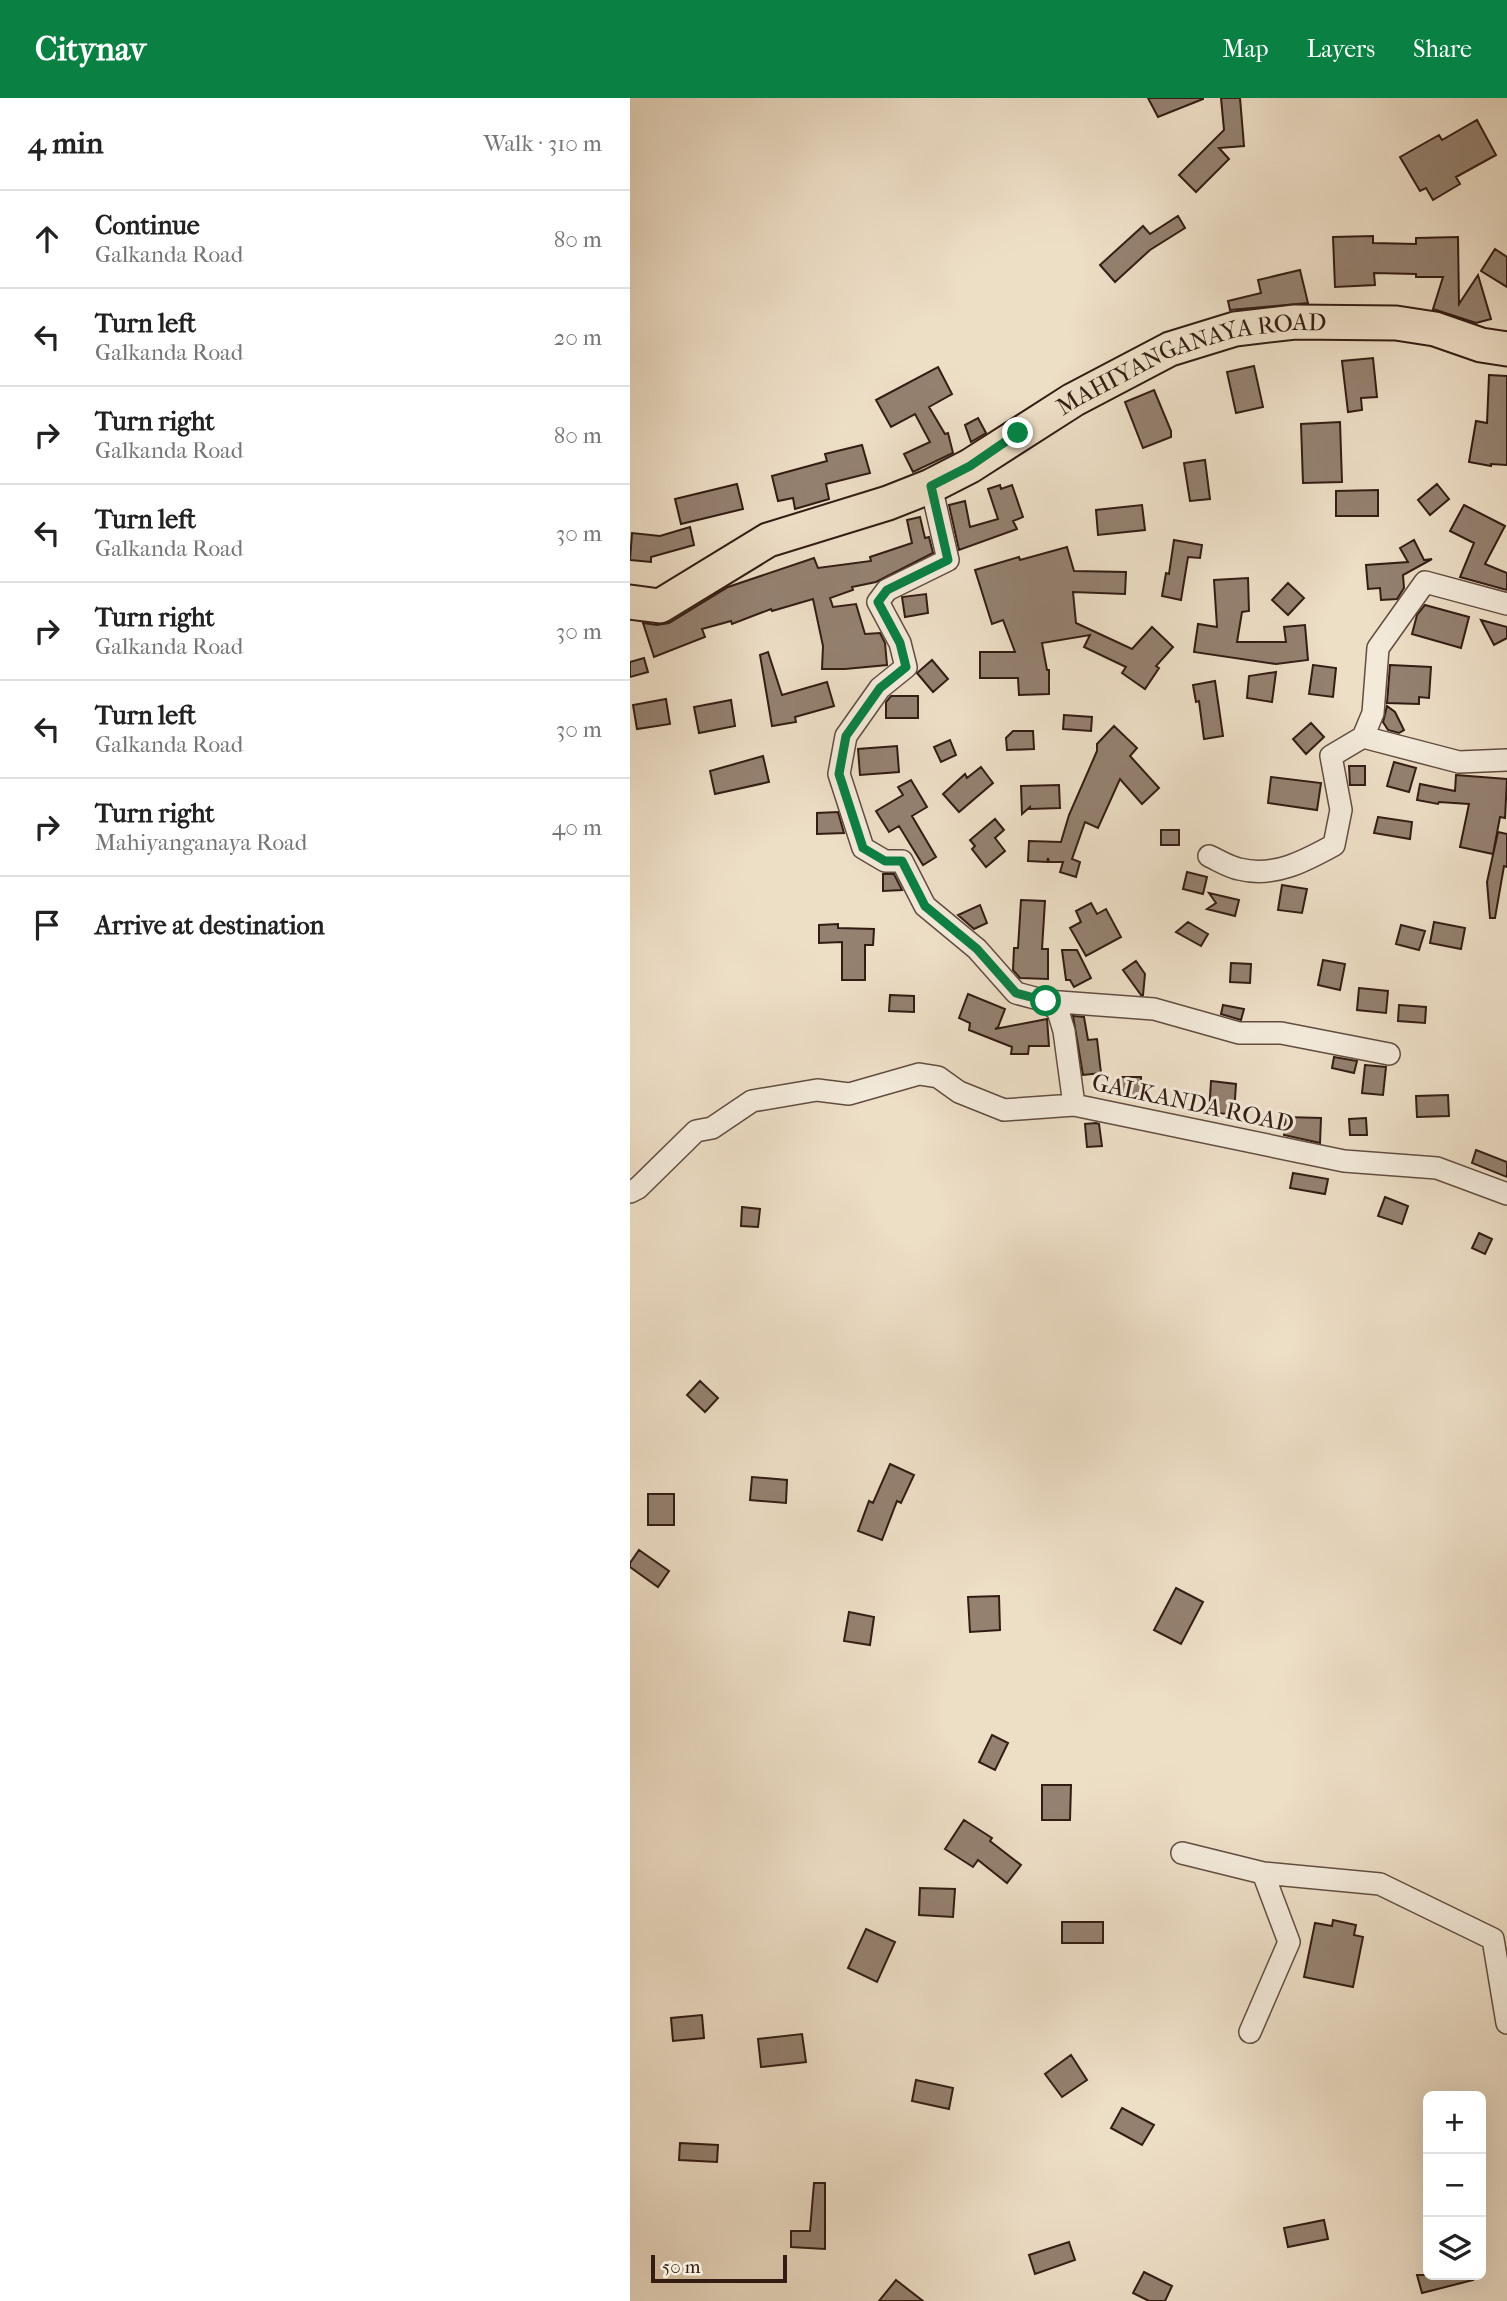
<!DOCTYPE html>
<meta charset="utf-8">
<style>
body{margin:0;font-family:"IM FELL French Canon",serif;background:#f2f2f2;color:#222}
.controls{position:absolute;right:21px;bottom:21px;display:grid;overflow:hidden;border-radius:10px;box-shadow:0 7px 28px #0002}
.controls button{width:63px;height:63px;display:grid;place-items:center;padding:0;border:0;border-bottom:2px solid #e0e0e0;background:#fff;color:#222;font:35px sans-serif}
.scale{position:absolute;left:21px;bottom:18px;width:136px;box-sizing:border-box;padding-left:7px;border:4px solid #331d13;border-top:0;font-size:19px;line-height:24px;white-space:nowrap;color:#331d13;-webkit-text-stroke:5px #f3eada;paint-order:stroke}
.stop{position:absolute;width:21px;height:21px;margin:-16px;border:5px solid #0b8043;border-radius:50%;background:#fff}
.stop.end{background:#0b8043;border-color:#fff;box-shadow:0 2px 7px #0008}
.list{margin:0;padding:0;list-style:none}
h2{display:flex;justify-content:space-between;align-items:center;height:91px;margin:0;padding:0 28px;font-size:30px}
h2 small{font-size:23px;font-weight:400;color:#767676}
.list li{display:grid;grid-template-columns:46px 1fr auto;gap:21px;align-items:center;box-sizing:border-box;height:98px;padding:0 28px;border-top:2px solid #e0e0e0}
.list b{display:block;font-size:26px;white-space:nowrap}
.list p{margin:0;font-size:23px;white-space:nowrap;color:#767676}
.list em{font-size:23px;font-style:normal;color:#767676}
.icon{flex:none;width:38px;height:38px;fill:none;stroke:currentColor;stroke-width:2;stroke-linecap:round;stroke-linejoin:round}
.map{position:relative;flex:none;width:877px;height:2203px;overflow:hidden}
header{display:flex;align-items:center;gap:42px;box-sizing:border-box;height:98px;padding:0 35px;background:#0b8043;color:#fff}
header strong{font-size:33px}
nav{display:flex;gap:38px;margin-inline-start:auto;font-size:24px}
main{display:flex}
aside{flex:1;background:#fff}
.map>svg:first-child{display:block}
</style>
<header>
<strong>Citynav</strong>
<nav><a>Map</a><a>Layers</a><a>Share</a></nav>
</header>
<main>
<aside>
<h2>4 min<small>Walk · 310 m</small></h2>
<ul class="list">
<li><svg class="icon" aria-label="ahead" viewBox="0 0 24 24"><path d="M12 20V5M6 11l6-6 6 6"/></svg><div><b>Continue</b><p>Galkanda Road</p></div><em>80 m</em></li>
<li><svg class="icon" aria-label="left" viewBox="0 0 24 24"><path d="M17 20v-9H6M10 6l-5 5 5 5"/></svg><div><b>Turn left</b><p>Galkanda Road</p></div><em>20 m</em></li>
<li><svg class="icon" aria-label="right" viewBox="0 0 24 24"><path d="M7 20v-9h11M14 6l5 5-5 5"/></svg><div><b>Turn right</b><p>Galkanda Road</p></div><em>80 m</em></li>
<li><svg class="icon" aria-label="left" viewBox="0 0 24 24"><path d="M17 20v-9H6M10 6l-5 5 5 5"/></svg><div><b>Turn left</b><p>Galkanda Road</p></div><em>30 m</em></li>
<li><svg class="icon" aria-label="right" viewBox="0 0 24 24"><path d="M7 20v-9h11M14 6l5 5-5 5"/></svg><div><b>Turn right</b><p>Galkanda Road</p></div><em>30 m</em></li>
<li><svg class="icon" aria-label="left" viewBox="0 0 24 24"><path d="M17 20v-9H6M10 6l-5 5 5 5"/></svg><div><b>Turn left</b><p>Galkanda Road</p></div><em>30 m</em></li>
<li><svg class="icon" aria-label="right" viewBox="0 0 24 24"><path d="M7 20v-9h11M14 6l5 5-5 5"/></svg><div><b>Turn right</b><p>Mahiyanganaya Road</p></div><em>40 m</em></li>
<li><svg class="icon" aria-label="arrive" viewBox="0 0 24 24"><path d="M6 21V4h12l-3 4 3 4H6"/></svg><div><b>Arrive at destination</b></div></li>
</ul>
</aside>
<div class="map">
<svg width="877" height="2203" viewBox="0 0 877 2203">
<rect width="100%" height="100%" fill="#eddec6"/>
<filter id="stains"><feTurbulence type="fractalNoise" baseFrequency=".00286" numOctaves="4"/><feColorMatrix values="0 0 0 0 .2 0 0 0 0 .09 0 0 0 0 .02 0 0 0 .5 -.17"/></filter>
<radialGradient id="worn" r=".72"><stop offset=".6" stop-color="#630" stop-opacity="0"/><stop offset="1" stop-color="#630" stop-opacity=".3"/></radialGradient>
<path fill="#948170" stroke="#331d13" stroke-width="2" d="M 518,0 L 573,0 L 573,1 L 528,19 Z
M 591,0 L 610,0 L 614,48 L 589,50 L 599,61 L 566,94 L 549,77 L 594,32 Z
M 847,22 L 866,57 L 826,79 L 830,86 L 803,102 L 796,90 L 790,93 L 770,59 L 809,37 L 812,42 Z
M 548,118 L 555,130 L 520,152 L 485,184 L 470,167 L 513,128 L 520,136 Z
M 743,138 L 743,145 L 786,146 L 786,140 L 828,139 L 829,206 L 848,177 L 861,221 L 846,225 L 803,211 L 813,179 L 786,179 L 786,176 L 744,175 L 745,187 L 705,189 L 703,139 Z
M 865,151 L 877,159 L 877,189 L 851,173 Z
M 670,172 L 678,205 L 600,212 L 598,203 L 631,195 L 628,182 Z
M 743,260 L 747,299 L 731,300 L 732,312 L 718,314 L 712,263 Z
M 624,268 L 633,309 L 606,315 L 597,274 Z
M 308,269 L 322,296 L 299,309 L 315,336 L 318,335 L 323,355 L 283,374 L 274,356 L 300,344 L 285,316 L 261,329 L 246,302 Z
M 859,277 L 877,278 L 877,367 L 861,366 L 861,368 L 839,364 L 846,323 L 857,325 Z
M 524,292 L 541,333 L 541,339 L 513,350 L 495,304 Z
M 348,320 L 356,335 L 341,344 L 335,327 Z
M 710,324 L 712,384 L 673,385 L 671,326 Z
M 232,347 L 240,375 L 196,386 L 199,401 L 165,411 L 163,400 L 148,403 L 142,378 L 197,363 L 195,356 Z
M 575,362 L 580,401 L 560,403 L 554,365 Z
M 107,386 L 113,411 L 51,426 L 45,401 Z
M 807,386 L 819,401 L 800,417 L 788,402 Z
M 370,387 L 371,391 L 382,387 L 393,419 L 383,423 L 387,431 L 329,452 L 319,407 L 335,403 L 340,429 L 368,421 L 358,391 Z
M 748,392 L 748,418 L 706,418 L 706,393 Z
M 512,407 L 515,432 L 468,437 L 466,412 Z
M 834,407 L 875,428 L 855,466 L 877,475 L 877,492 L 830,479 L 844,445 L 820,433 Z
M 290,419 L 295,440 L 299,439 L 303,455 L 246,484 L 222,489 L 223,492 L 200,500 L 203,509 L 226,506 L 235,536 L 250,535 L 255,545 L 257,567 L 215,571 L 192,571 L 193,548 L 183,501 L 142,513 L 141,511 L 102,526 L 101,523 L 72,531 L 75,539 L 24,559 L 13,525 L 27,527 L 39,525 L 98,489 L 184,460 L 188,470 L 241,463 L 240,459 L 282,445 L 277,422 Z
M 60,429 L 64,447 L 21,459 L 21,464 L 0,462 L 2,435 L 30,438 Z
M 544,442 L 572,447 L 570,460 L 558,459 L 551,502 L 532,498 L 536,475 L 539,476 Z
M 784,442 L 794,462 L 802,461 L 773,477 L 774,490 L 767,501 L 751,502 L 750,490 L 738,491 L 736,467 L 778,464 L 770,450 Z
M 437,449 L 444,473 L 496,474 L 495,496 L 443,494 L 446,525 L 502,551 L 522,529 L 543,549 L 526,568 L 529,570 L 515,591 L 492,575 L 496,569 L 454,549 L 460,537 L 412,545 L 417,572 L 419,572 L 419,596 L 389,597 L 388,580 L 350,580 L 350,554 L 385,554 L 373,522 L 362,526 L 345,472 L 389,459 L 390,462 Z
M 618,480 L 619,513 L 612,514 L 607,544 L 656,544 L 654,529 L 675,527 L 678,562 L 646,566 L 564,554 L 568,526 L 587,529 L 584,482 Z
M 658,485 L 674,500 L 658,517 L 642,502 Z
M 296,496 L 298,515 L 275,519 L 272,499 Z
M 795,507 L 839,519 L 831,550 L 782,536 L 787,517 Z
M 851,522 L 877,529 L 877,540 L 864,547 Z
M 138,554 L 152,597 L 197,584 L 204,608 L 165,619 L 166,624 L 142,628 L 130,557 Z
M 14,560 L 18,574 L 0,579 L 0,564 Z
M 302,562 L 318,581 L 303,594 L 287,575 Z
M 683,567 L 706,570 L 703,599 L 679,596 Z
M 760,567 L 801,569 L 799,600 L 789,599 L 789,606 L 757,605 Z
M 646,574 L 642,604 L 617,600 L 619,578 Z
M 585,583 L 593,638 L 574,641 L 569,603 L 566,604 L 563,587 Z
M 261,598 L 288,598 L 288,620 L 256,620 L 256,604 Z
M 36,601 L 40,626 L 7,631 L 3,607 Z
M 101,602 L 105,628 L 69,635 L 64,609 Z
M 757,608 L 765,614 L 774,632 L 769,635 L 758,632 L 753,624 Z
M 434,617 L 462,619 L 461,633 L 433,631 Z
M 681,625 L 694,639 L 676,656 L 663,641 Z
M 484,628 L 507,650 L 500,658 L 529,690 L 512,706 L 490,681 L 468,730 L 455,724 L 442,761 L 450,764 L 446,779 L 430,774 L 433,764 L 419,764 L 418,760 L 417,764 L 398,763 L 399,743 L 431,744 L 439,717 L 467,653 L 467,646 Z
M 383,633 L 403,633 L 404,651 L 377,652 L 376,640 Z
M 320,642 L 326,657 L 311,664 L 304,649 Z
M 267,648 L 269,674 L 230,677 L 228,651 Z
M 133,658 L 139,684 L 85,696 L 80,673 Z
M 764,664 L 786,670 L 779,694 L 757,688 Z
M 719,668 L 735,668 L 735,687 L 720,687 Z
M 351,669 L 363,685 L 329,714 L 313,696 L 335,676 L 337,680 Z
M 826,677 L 877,681 L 875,720 L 870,719 L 863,756 L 830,749 L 839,706 L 809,704 L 808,706 L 787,702 L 790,686 L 825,693 Z
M 641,679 L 691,685 L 687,712 L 638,705 Z
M 281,682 L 297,709 L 282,718 L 306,759 L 293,767 L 269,728 L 259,734 L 246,713 L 273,697 L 268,689 Z
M 429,687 L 430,710 L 400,711 L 400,709 L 392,716 L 391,688 Z
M 208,714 L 214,735 L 187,736 L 187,715 Z
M 748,719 L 782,724 L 780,741 L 744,735 Z
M 365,721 L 374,732 L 365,740 L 375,753 L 356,769 L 342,751 L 345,748 L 340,742 Z
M 531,732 L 549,732 L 549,747 L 531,747 Z
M 868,734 L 877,736 L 877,769 L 874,768 L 865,820 L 860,820 L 857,784 Z
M 557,774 L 577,779 L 573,796 L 553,791 Z
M 253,776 L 264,776 L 272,792 L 253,793 Z
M 652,787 L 677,791 L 672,815 L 648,812 Z
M 579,795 L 609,802 L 605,818 L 577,811 L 586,805 Z
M 391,802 L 415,803 L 412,851 L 418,851 L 418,881 L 390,880 L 383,872 L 384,850 L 388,850 Z
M 461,805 L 467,816 L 476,811 L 491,839 L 456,858 L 440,830 L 451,824 L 446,813 Z
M 350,807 L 357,825 L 344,831 L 328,817 Z
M 558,824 L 578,836 L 571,848 L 546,834 Z
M 804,824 L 835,830 L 831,851 L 800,845 Z
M 208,826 L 208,830 L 244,831 L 243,847 L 235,847 L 235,882 L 212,882 L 212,844 L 189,845 L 189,827 Z
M 771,827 L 795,833 L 789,852 L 766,846 Z
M 432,852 L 447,852 L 461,880 L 444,889 L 440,882 L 436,882 Z
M 693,862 L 715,866 L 710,892 L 688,887 Z
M 506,863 L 515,876 L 513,897 L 511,897 L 493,872 Z
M 601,865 L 621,866 L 620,885 L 600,884 Z
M 729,890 L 758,893 L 756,915 L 727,912 Z
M 338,896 L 375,911 L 368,929 L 365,931 L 417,921 L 419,948 L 399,948 L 398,956 L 381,956 L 382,949 L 339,932 L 340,925 L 329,920 Z
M 260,897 L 284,898 L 284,914 L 259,913 Z
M 593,907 L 614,911 L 611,922 L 591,916 Z
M 769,907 L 796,909 L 795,925 L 768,923 Z
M 443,918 L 454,919 L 458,942 L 467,941 L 471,975 L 453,977 Z
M 704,959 L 727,963 L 724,975 L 702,970 Z
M 735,967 L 756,969 L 753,997 L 732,995 Z
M 488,979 L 511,979 L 511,998 L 488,998 Z
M 581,983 L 606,986 L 604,1016 L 579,1015 Z
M 818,997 L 819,1018 L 787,1019 L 786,998 Z
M 655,1019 L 691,1020 L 690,1045 L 654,1037 Z
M 736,1020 L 737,1037 L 720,1037 L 719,1021 Z
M 466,1025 L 469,1026 L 472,1048 L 457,1049 L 455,1026 Z
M 846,1052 L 877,1064 L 877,1079 L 842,1065 Z
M 663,1075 L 698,1081 L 695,1096 L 660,1090 Z
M 755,1099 L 778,1108 L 772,1126 L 748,1118 Z
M 112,1109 L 130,1111 L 128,1129 L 111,1128 Z
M 849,1135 L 862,1141 L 855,1156 L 842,1150 Z
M 70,1283 L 88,1300 L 75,1314 L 57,1297 Z
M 260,1366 L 284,1377 L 271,1405 L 267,1403 L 252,1442 L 228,1433 L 239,1403 L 243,1405 Z
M 122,1379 L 157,1382 L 156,1405 L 120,1402 Z
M 18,1396 L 44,1396 L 44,1427 L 18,1427 Z
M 9,1452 L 39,1473 L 28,1489 L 0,1469 L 0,1465 Z
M 546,1490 L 573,1504 L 551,1546 L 524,1532 Z
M 369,1498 L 370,1532 L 340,1534 L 338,1499 Z
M 219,1514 L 244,1519 L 240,1547 L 214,1543 Z
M 362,1637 L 378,1645 L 365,1672 L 349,1664 Z
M 412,1687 L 441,1687 L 440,1722 L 412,1722 Z
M 334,1722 L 362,1740 L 360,1743 L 391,1767 L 377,1785 L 348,1762 L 343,1769 L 315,1751 Z
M 290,1790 L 325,1791 L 323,1819 L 289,1817 Z
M 703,1822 L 726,1827 L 724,1837 L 733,1839 L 723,1889 L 674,1879 L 685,1825 L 702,1828 Z
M 432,1824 L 473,1824 L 473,1845 L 432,1845 Z
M 236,1831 L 265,1844 L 247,1884 L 218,1870 Z
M 72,1917 L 74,1940 L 43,1943 L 41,1920 Z
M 172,1936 L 176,1964 L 131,1969 L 128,1941 Z
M 441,1957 L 457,1982 L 432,1999 L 415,1976 Z
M 286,1982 L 323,1990 L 319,2011 L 282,2003 Z
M 492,2010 L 524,2027 L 512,2047 L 481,2030 Z
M 50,2045 L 88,2047 L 87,2064 L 49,2062 Z
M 184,2085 L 195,2085 L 195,2151 L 161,2149 L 161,2133 L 180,2133 Z
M 694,2122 L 698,2141 L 658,2149 L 654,2130 Z
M 439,2144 L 445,2162 L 405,2176 L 399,2157 Z
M 514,2174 L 542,2188 L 535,2203 L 519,2203 L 503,2195 Z
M 787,2177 L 842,2177 L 843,2182 L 792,2195 Z
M 266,2182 L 293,2203 L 249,2203 Z"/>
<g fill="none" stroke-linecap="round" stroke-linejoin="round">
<defs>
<path id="street" d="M 301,388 L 318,462 L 257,492 L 248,504 L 270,545 L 276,569 L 250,590 L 216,638 L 209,676 L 233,750 L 255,763 L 272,763 L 295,808 L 347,851 L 386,895 L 416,903 L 428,913 L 434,933 L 444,1007 L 714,1063 L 807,1070 L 877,1096
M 733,639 L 743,615 L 748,550 L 795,484 L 877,506
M 579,758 C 588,762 599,769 609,771 C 644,780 675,763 704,747 L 711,712 L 701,658 L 733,639 L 829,664 L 877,662
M 416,903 L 524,911 L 609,935 L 651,935 L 759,956
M 0,1094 L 8,1090 L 66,1033 L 82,1030 L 122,1003 L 187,992 L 219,996 L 289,976 L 308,979 L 329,994 L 374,1012 L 444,1007
M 552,1755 L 633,1775 L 750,1786 L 863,1841 L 877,1925
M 620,1934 L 659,1844 L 633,1775"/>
<g id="primary">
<path id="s1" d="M 0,504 L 30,508 L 138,442 L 258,405 L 301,388 L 340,368 L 443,302 L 540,251 L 605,231 L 665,224 L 766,225 L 805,231 L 851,247 L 877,251"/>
</g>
</defs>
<use href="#street" stroke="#624d40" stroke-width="24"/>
<use href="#primary" stroke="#331d13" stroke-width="37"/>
<use href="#street" stroke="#f3eada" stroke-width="21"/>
<use href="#primary" stroke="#eddec6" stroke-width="33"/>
</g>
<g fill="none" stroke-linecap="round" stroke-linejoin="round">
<path stroke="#0b8043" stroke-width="9" d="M 388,335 L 340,368 L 301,388 L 318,462 L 257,492 L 248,504 L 270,545 L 276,569 L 250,590 L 216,638 L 209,676 L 233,750 L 255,763 L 272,763 L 295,808 L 347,851 L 386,895 L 416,903"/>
</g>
<g text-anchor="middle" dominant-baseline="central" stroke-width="6" stroke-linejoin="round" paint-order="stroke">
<g font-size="24" fill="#331d13" stroke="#f3eada">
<text stroke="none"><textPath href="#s1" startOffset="621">MAHIYANGANAYA ROAD</textPath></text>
<text transform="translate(563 1005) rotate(12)">GALKANDA ROAD</text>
</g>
</g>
<rect width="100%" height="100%" filter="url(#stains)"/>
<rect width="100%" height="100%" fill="url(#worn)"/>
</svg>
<div class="controls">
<button>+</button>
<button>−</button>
<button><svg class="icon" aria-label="layers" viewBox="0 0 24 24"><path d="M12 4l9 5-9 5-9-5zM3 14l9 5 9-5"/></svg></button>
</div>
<div class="scale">50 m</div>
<div class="stop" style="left:416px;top:903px"></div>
<div class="stop end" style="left:388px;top:335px"></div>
</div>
</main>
